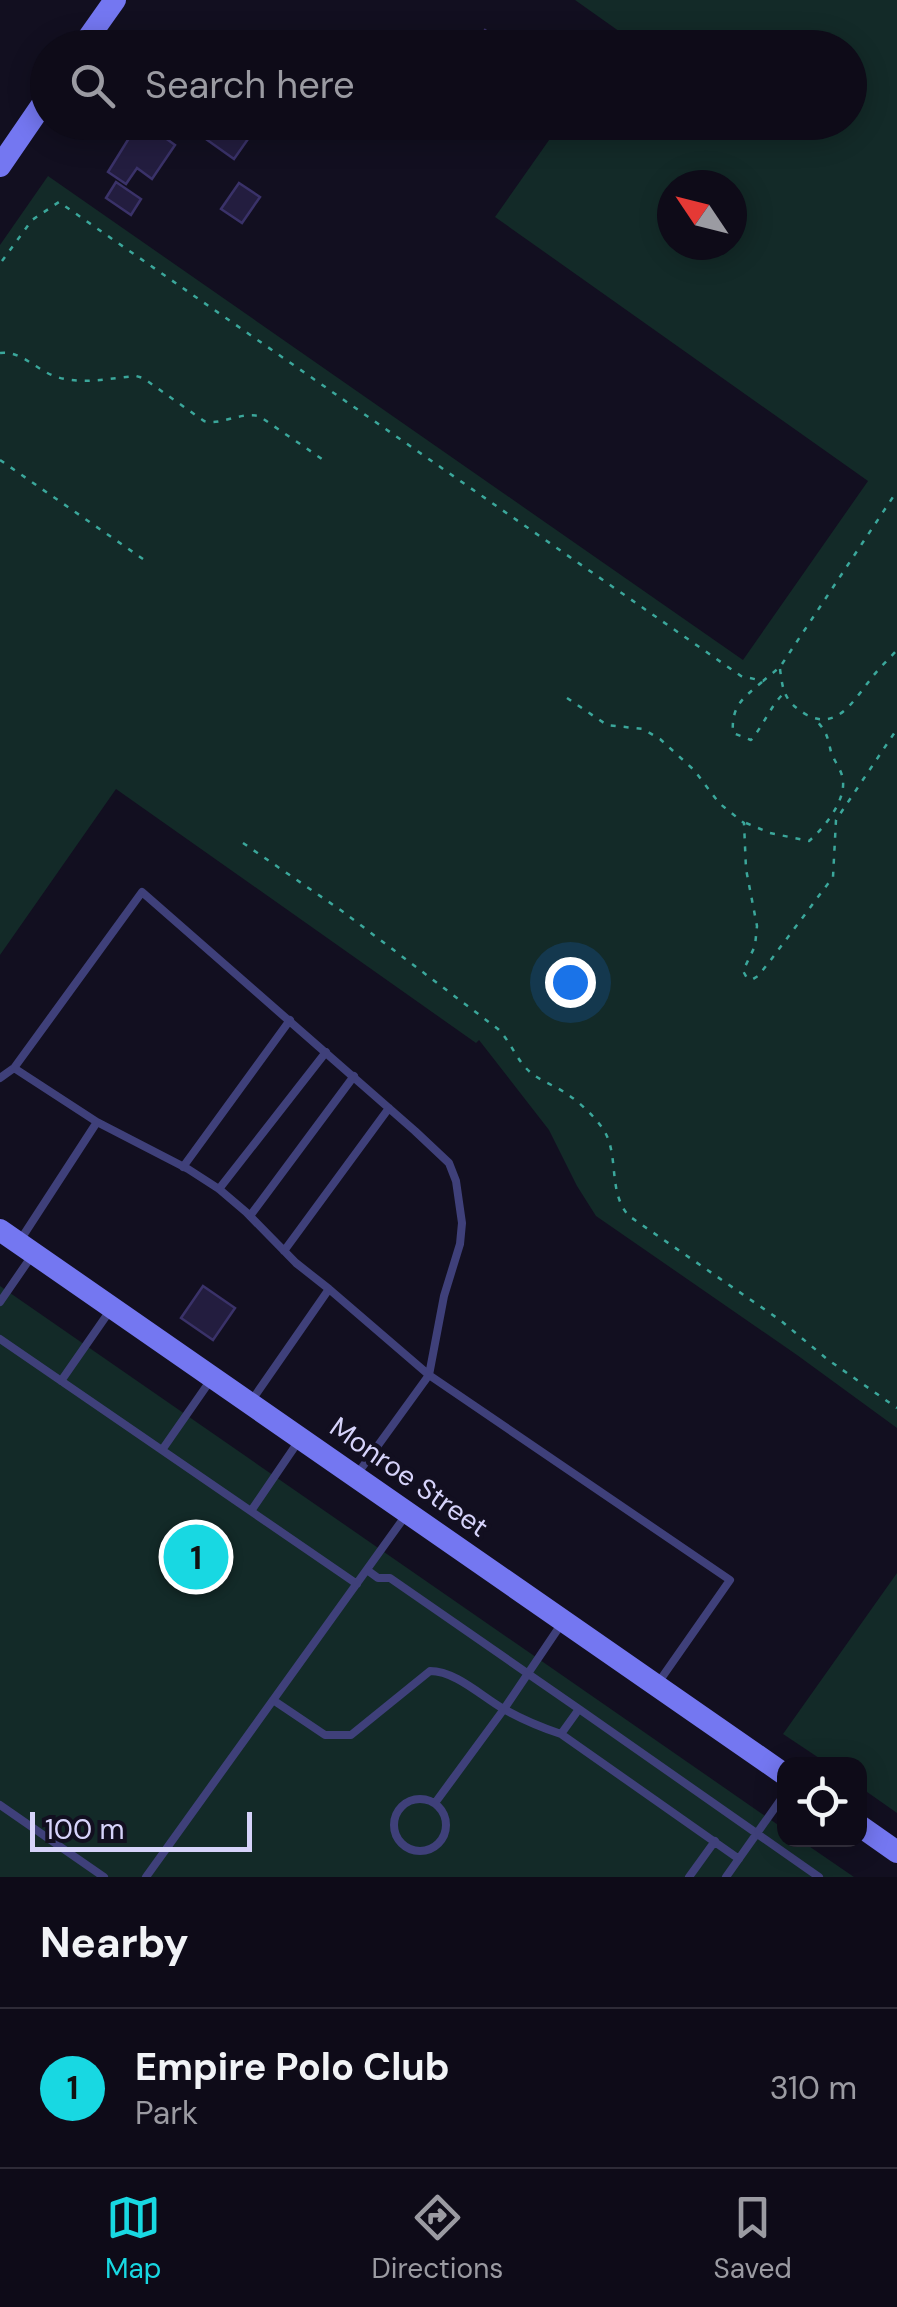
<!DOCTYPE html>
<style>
body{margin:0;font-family:"DM Sans",sans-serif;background:#171421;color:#f1f3f6}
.controls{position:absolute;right:30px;bottom:30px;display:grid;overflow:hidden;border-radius:20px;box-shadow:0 5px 25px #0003}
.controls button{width:90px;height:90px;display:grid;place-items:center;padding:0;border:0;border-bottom:2px solid #2e2b37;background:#0e0b18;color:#f1f3f6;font:50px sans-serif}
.compass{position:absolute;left:657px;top:170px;width:90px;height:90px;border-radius:50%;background:#0e0b18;box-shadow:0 5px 25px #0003;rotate:305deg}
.scale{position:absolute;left:30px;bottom:25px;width:222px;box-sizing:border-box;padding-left:10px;border:5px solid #d6d3fa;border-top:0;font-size:28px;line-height:35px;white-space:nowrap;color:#d6d3fa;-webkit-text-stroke:8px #120f20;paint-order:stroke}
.you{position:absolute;left:570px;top:982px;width:35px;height:35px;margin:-25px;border:8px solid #fff;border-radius:50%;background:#1a73e8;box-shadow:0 0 0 15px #1a73e833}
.badge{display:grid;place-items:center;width:65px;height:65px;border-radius:50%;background:#18d8e2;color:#111;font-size:32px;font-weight:700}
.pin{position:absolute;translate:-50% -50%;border:5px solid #fff;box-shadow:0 2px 10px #0006}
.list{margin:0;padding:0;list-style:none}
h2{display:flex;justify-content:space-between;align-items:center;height:130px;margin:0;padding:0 40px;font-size:42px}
h2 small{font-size:32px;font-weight:400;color:#9b9ba2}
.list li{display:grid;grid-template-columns:65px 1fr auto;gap:30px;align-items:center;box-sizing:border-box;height:160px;padding:0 40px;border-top:2px solid #2e2b37}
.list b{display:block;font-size:38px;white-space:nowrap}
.list p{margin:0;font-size:32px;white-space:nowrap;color:#9b9ba2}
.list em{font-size:32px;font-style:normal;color:#9b9ba2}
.icon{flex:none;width:55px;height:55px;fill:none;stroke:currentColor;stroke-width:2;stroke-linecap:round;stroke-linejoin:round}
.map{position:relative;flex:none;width:897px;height:1877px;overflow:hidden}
.search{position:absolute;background:#0e0b18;box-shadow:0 5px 25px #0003;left:30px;right:30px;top:30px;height:110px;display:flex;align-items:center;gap:25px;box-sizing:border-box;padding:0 35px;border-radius:55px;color:#9b9ba2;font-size:38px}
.sheet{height:290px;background:#0e0b18}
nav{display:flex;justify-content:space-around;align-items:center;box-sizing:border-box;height:140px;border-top:2px solid #2e2b37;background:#0e0b18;font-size:28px;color:#9b9ba2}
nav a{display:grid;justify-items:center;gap:5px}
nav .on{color:#18d8e2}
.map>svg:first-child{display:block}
</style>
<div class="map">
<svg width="897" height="1877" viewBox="0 0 897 1877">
<rect width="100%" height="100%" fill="#120f20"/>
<path fill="#132a28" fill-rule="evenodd" d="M 575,0 L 897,0 L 897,1428 L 797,1355 L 596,1216 L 577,1186 L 549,1130 L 479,1040 L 476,1043 L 116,789 L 0,955 L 0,245 L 48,176 L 743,660 L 868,481 L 495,217 L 561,123 L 850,122 L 850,48 L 614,47 L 623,34 ZM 672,185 L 732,185 L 732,245 L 672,245 Z
M 0,1286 L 784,1829 L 784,1840 L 800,1840 L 854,1877 L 0,1877 Z
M 897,1573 L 897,1813 L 860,1787 L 860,1764 L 828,1764 L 783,1734 Z"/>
<path fill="#231d3f" stroke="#3a3269" stroke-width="2.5" d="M 485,30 L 510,48 L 473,48 Z
M 139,122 L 143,122 L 175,145 L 152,179 L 137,168 L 126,184 L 108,172 Z
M 213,122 L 260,122 L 234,159 L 203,137 Z
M 116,182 L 141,199 L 131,215 L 106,198 Z
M 239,183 L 260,197 L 242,223 L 221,209 Z
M 203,1286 L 235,1308 L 213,1340 L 181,1318 Z"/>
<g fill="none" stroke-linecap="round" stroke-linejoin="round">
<path stroke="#3ba79b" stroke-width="2.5" stroke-dasharray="5 8" stroke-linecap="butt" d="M 2,261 L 32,220 L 59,202 L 741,676 L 763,681 L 780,667 L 897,491
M 0,353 C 21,350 37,371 57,377 C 82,385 111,378 136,376 L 143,378 L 204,421 C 220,426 238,412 259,416 L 322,459
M 0,460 L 143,559
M 780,669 C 783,693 785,702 807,715 C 837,731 854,700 870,680 C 878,669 888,660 897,650
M 762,682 C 743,698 731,706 733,733 L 751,740 C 763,726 769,709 782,695
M 567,698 L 607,725 L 643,729 L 660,739 L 694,770 L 719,803 L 744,823 L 746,869 L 757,926 L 755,946 L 743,971 L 747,978 L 753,979 L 758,976 L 770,961 L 833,877 L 836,820 L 897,729
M 746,823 L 770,833 L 809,841 C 824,828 845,802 843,781 C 843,772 834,761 831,752 C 827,735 827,732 814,718
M 243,843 L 342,911 L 498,1029 C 511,1042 517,1061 530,1072 C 538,1079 548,1083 557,1088 C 573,1096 593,1114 603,1129 C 620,1154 607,1192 629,1216 L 780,1320 L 827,1359 L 897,1408"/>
<path stroke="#3f407a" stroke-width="8" d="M 14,1068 L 142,892 L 415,1131 L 449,1163 L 456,1181 L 462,1223 L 460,1244 L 444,1296 L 429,1375 L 730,1580 L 658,1683
M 0,1078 L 14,1068 L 97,1122
M 183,1167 L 290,1020
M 219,1189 L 326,1052
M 250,1216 L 354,1076
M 19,1242 L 97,1122 L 188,1169 L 219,1189 L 246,1212 L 296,1263 L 329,1289 L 252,1400
M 284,1251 L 389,1108
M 329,1289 L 429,1375 L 358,1473
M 0,1302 L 31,1257
M 0,1339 L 357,1584
M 61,1381 L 109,1312
M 162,1450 L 210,1381
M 251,1511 L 298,1442
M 367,1570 L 378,1578 L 390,1578 L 579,1709
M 273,1700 L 325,1735 L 351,1735 L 430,1671 C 455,1671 480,1695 502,1708 C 521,1719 540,1727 561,1734 L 739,1859
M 561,1734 L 579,1709 L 819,1877
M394 1825a26 26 0 1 1 52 0a26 26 0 1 1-52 0Z
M 435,1803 L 504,1709 L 562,1623
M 0,1805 L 104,1877
M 146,1877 L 406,1515
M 689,1877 L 715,1841
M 726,1877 L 784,1795"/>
<path stroke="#7477f1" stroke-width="22" d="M 81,48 L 115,0
M 0,166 L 48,96
M 0,1230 L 784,1774
M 860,1826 L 897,1852"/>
</g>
<g text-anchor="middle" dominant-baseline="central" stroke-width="9" stroke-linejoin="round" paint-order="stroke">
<g font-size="28" fill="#d6d3fa" stroke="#120f20">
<text transform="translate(409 1477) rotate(35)">Monroe Street</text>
</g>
</g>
</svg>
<div class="controls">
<button><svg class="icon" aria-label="locate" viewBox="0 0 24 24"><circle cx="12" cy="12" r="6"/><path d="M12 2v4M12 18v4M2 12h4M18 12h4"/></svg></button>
</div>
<svg class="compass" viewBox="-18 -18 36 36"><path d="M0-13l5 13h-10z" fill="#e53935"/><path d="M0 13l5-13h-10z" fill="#9b9ba2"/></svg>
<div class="scale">100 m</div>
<div class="you"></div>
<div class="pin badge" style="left:196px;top:1557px">1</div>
<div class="search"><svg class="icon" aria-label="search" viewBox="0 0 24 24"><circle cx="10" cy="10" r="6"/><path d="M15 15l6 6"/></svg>Search here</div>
</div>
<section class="sheet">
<h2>Nearby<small></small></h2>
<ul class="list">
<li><span class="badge">1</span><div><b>Empire Polo Club</b><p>Park</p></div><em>310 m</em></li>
</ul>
</section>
<nav>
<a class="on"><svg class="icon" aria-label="map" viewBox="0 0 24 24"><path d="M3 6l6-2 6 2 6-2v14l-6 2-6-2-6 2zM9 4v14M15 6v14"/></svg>Map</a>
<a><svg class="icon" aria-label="directions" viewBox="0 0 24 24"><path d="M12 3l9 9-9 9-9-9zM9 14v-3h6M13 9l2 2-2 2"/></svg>Directions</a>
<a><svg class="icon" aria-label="saved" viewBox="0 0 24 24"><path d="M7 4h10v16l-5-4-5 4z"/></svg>Saved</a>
</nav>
